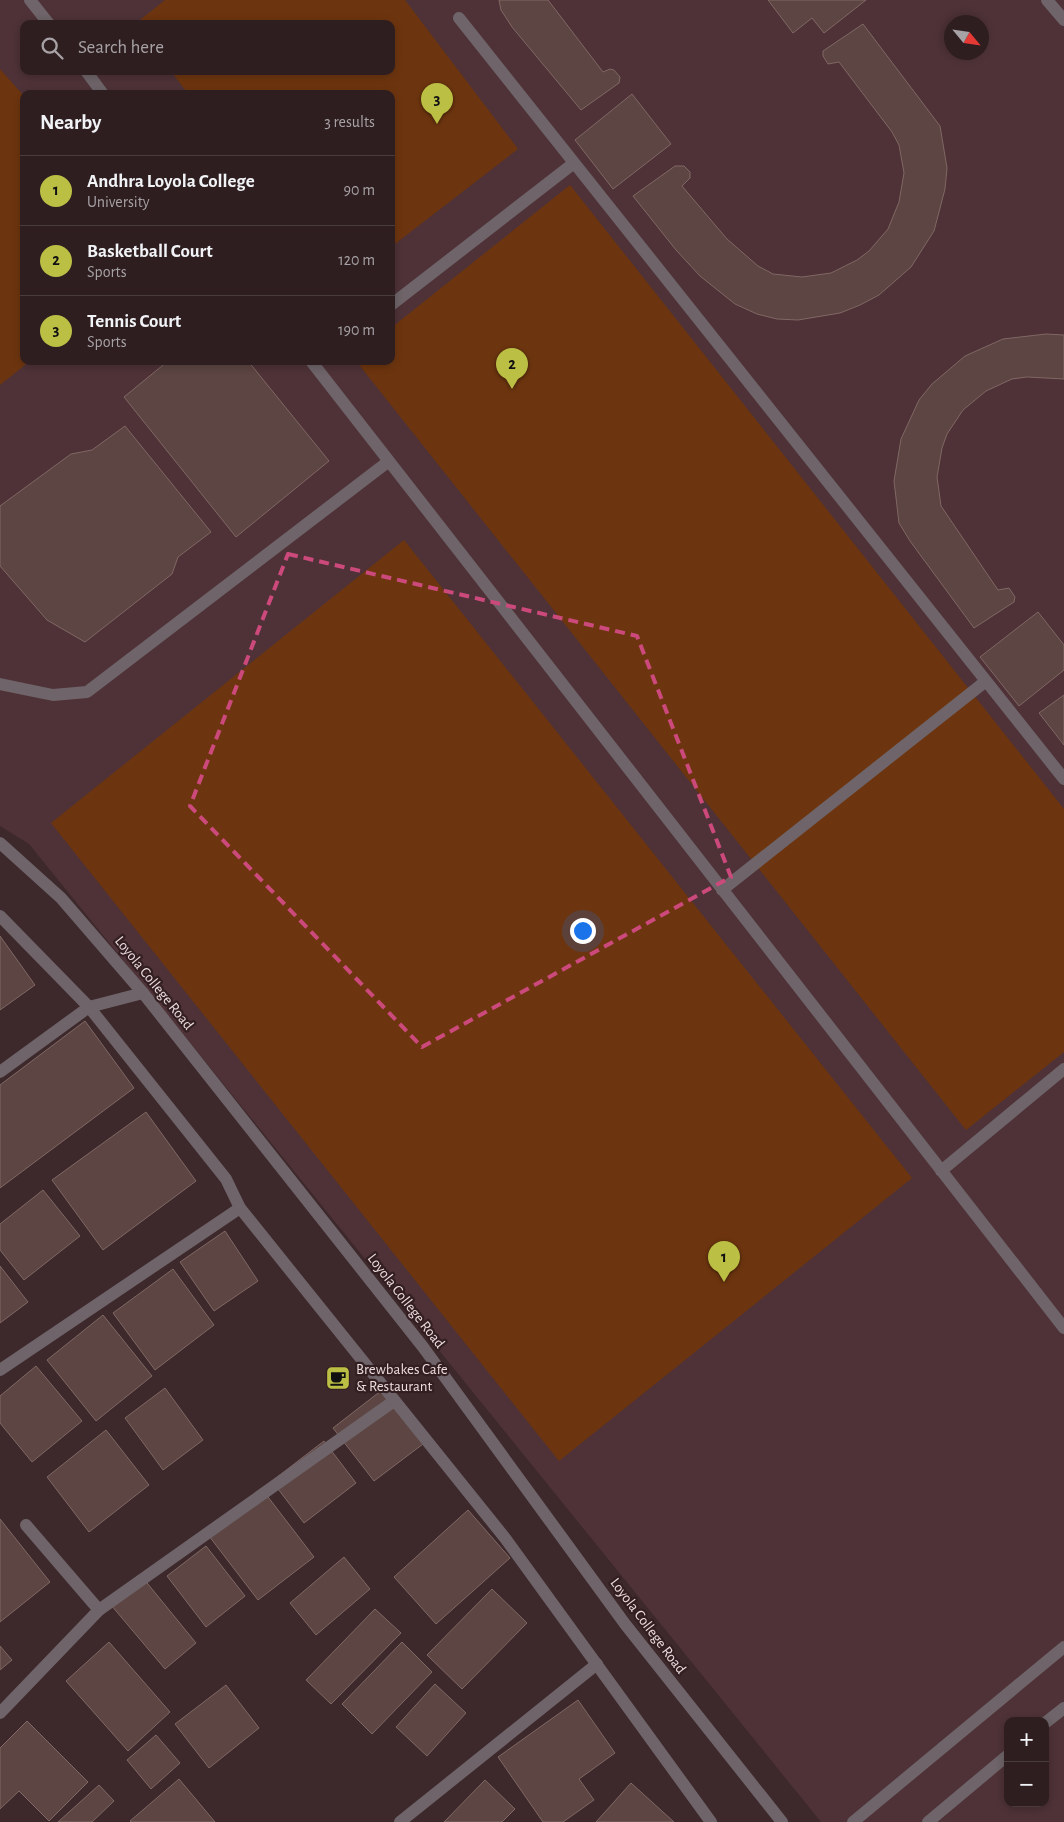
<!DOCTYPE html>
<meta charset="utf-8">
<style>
body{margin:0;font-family:"Alegreya Sans",sans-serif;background:#362729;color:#f1f3f6}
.controls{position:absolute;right:15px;bottom:15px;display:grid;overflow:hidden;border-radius:10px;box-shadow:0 2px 8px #0003}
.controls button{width:45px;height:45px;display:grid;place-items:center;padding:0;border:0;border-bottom:1px solid #493c3e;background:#2e1e20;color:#f1f3f6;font:25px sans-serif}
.compass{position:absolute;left:944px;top:15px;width:45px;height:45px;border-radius:50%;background:#2e1e20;box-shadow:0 2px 8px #0003;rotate:119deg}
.you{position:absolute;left:582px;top:930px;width:18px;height:18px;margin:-12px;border:4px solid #fff;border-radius:50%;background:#1a73e8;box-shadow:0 0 0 8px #1a73e833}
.badge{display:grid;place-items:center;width:32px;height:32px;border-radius:50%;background:#bbc045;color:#111;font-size:16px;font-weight:700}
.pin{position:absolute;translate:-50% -41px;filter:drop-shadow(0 1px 2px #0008)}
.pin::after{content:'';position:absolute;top:26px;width:18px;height:15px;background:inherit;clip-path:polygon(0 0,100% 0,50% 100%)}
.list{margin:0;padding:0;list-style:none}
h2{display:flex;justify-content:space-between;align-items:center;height:65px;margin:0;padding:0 20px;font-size:21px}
h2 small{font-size:16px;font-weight:400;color:#a7a2a5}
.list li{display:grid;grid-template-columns:32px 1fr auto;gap:15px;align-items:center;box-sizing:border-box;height:70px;padding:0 20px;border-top:1px solid #493c3e}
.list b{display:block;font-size:19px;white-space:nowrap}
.list p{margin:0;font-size:16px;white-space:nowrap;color:#a7a2a5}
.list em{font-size:16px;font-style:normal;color:#a7a2a5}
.icon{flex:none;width:28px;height:28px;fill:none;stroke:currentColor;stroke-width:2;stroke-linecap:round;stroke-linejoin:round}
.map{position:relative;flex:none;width:1064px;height:1822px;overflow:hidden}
.search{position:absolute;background:#2e1e20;box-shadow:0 2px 8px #0003;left:20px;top:20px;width:375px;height:55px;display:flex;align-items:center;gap:12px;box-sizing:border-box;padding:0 18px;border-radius:10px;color:#a7a2a5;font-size:19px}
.panel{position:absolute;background:#2e1e20;box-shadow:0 2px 8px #0003;left:20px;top:90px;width:375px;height:275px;border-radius:10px}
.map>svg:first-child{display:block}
</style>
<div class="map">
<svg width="1064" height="1822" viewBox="0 0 1064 1822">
<rect width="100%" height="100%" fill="#3d282b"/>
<path fill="#4e3237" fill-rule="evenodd" d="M 0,0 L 1064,0 L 1064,1822 L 821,1822 L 29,844 L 0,826 ZM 952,22 L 982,22 L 982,52 L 952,52 ZM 24,24 L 391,24 L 391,71 L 24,71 ZM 24,94 L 391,94 L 391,361 L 24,361 ZM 1008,1721 L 1045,1721 L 1045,1803 L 1008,1803 Z"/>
<path fill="#6d350f" d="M 165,0 L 405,0 L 518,149 L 391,247 L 391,94 L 188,94 L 171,71 L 391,71 L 391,24 L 135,24 Z
M 0,69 L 24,96 L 24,361 L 30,361 L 0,385 Z
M 570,185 L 1064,809 L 1064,1052 L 966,1130 L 356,361 L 391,361 L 391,328 Z
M 404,540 L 912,1178 L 559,1461 L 51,823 Z"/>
<path fill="#5c4542" stroke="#806864" d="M 499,0 L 548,0 L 603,72 L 610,69 L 614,70 L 620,77 L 619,83 L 581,110 L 512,27 L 501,10 Z
M 768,0 L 866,0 L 824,33 L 812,18 L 793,33 Z
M 863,24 L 940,126 L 947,168 L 945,189 L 934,231 L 911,267 L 879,295 L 860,305 L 840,313 L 798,320 L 777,319 L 757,314 L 735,304 L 700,276 L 676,250 L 633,196 L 675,166 L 684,166 L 690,172 L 690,178 L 682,186 L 727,239 L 758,266 L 773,274 L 802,277 L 831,273 L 857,260 L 869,251 L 888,229 L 899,202 L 904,173 L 899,145 L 892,132 L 839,62 L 828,64 L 823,56 L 823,51 Z
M 632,94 L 671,144 L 613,189 L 575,140 Z
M 1046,334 L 1064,335 L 1064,379 L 1027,377 L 1012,379 L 986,391 L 963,410 L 947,434 L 942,448 L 937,477 L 941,506 L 998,590 L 1009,588 L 1015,597 L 1014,602 L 974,628 L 910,541 L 899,523 L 894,481 L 901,439 L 919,400 L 932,384 L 965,356 L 1003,339 Z
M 168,361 L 248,361 L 329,461 L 236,537 L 124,397 Z
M 125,426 L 211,532 L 178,557 L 172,574 L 85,642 L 47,620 L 0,566 L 0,506 L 71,454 L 92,450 Z
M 1038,612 L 1064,645 L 1064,670 L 1019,706 L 980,657 Z
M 1064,695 L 1064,745 L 1039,713 Z
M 0,936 L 35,985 L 0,1010 Z
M 85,1021 L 134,1088 L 0,1188 L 0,1085 Z
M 146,1112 L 196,1181 L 103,1250 L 52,1180 Z
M 43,1190 L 80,1236 L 24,1280 L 0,1250 L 0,1224 Z
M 225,1231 L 258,1281 L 214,1311 L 180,1262 Z
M 0,1266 L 28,1302 L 0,1323 Z
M 173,1269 L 214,1325 L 155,1370 L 113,1313 Z
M 103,1315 L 152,1376 L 96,1421 L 47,1360 Z
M 36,1366 L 82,1421 L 32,1462 L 0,1423 L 0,1396 Z
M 165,1388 L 203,1440 L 163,1470 L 125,1418 Z
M 382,1390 L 423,1444 L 374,1481 L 333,1428 Z
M 106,1430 L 149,1485 L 89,1532 L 47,1477 Z
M 324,1441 L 356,1483 L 304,1523 L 272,1481 Z
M 265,1493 L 314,1557 L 258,1600 L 209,1536 Z
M 468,1510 L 510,1558 L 436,1624 L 394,1577 Z
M 0,1519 L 50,1582 L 0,1622 Z
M 206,1546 L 245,1596 L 206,1627 L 167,1576 Z
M 344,1557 L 370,1589 L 316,1635 L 290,1603 Z
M 143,1578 L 196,1643 L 165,1669 L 111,1605 Z
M 492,1589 L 527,1623 L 462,1689 L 427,1655 Z
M 375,1609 L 401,1633 L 331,1704 L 306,1680 Z
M 109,1642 L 170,1712 L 128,1751 L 66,1681 Z
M 402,1642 L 432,1672 L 372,1734 L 342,1704 Z
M 0,1646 L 12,1660 L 0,1670 Z
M 435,1684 L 466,1713 L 427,1756 L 396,1727 Z
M 226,1685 L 259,1728 L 209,1768 L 175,1724 Z
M 578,1700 L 615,1753 L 579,1779 L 594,1800 L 563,1822 L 543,1822 L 498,1757 Z
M 27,1721 L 88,1782 L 49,1821 L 19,1791 L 0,1809 L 0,1748 Z
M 156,1735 L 180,1763 L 151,1789 L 127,1760 Z
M 179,1779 L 215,1822 L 131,1822 L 130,1821 Z
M 485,1780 L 515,1809 L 502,1822 L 444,1822 Z
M 631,1783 L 674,1822 L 596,1822 Z
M 99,1785 L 114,1801 L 92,1822 L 58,1822 Z"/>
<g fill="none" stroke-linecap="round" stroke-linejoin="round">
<path stroke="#6e6469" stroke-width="12" d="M 30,0 L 49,24
M 1047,0 L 1064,20
M 459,18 L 1064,779
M 86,71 L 103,94
M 391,305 L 574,163
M 311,361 L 1064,1328
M 0,684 L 53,695 L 87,692 L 389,461
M 722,890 L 986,681
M 941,1171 L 1064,1069
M 26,1525 L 99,1610
M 1045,1723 L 1064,1708
M 853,1822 L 1064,1647
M 928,1822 L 1008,1755"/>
<path stroke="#6e6469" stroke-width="12" d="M 0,1072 L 89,1007 L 143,993
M 0,1370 L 240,1208
M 0,1713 L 99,1610 L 394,1401
M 400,1822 L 597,1664"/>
<path stroke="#6e6469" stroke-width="12" d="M 0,843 L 61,898 L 143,993 L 423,1347 L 625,1624 L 782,1822
M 0,916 L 89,1007 L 226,1179 L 240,1208 L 505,1538 L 711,1822"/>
</g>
<path fill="none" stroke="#cc497c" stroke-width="4" stroke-dasharray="10 6" stroke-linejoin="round" d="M 288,554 L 637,636 L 731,877 L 422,1047 L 190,806 Z"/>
<defs>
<symbol id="cafe-square" viewBox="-11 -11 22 22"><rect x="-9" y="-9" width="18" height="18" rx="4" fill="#bbc045" stroke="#331e22"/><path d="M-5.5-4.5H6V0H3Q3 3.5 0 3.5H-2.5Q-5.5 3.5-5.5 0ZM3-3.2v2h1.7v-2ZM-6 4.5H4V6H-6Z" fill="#111"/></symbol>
</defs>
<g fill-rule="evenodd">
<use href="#cafe-square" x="324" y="1364" width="28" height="28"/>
</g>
<g text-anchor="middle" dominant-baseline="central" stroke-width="4.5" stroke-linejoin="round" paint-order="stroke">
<g font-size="15" fill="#ecdddf" stroke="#331e22">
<text transform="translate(154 983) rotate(51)">Loyola College Road</text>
<text transform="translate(406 1301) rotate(52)">Loyola College Road</text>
<text transform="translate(648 1626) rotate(53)">Loyola College Road</text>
</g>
<g font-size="15" fill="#ecdddf" stroke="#331e22" text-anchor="start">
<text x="356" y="1369">Brewbakes Cafe<tspan x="356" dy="17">&amp; Restaurant</tspan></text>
</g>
</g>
</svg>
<div class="controls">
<button>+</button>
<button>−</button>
</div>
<svg class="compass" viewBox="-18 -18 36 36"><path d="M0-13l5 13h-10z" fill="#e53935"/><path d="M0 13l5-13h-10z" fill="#a7a2a5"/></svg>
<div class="you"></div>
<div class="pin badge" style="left:724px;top:1282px">1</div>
<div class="pin badge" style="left:512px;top:389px">2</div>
<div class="pin badge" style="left:437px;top:124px">3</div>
<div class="search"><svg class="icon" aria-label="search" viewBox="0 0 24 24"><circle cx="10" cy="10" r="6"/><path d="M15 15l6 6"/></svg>Search here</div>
<section class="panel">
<h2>Nearby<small>3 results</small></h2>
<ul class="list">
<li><span class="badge">1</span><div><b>Andhra Loyola College</b><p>University</p></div><em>90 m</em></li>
<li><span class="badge">2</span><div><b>Basketball Court</b><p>Sports</p></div><em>120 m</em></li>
<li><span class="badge">3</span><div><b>Tennis Court</b><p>Sports</p></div><em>190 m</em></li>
</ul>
</section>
</div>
